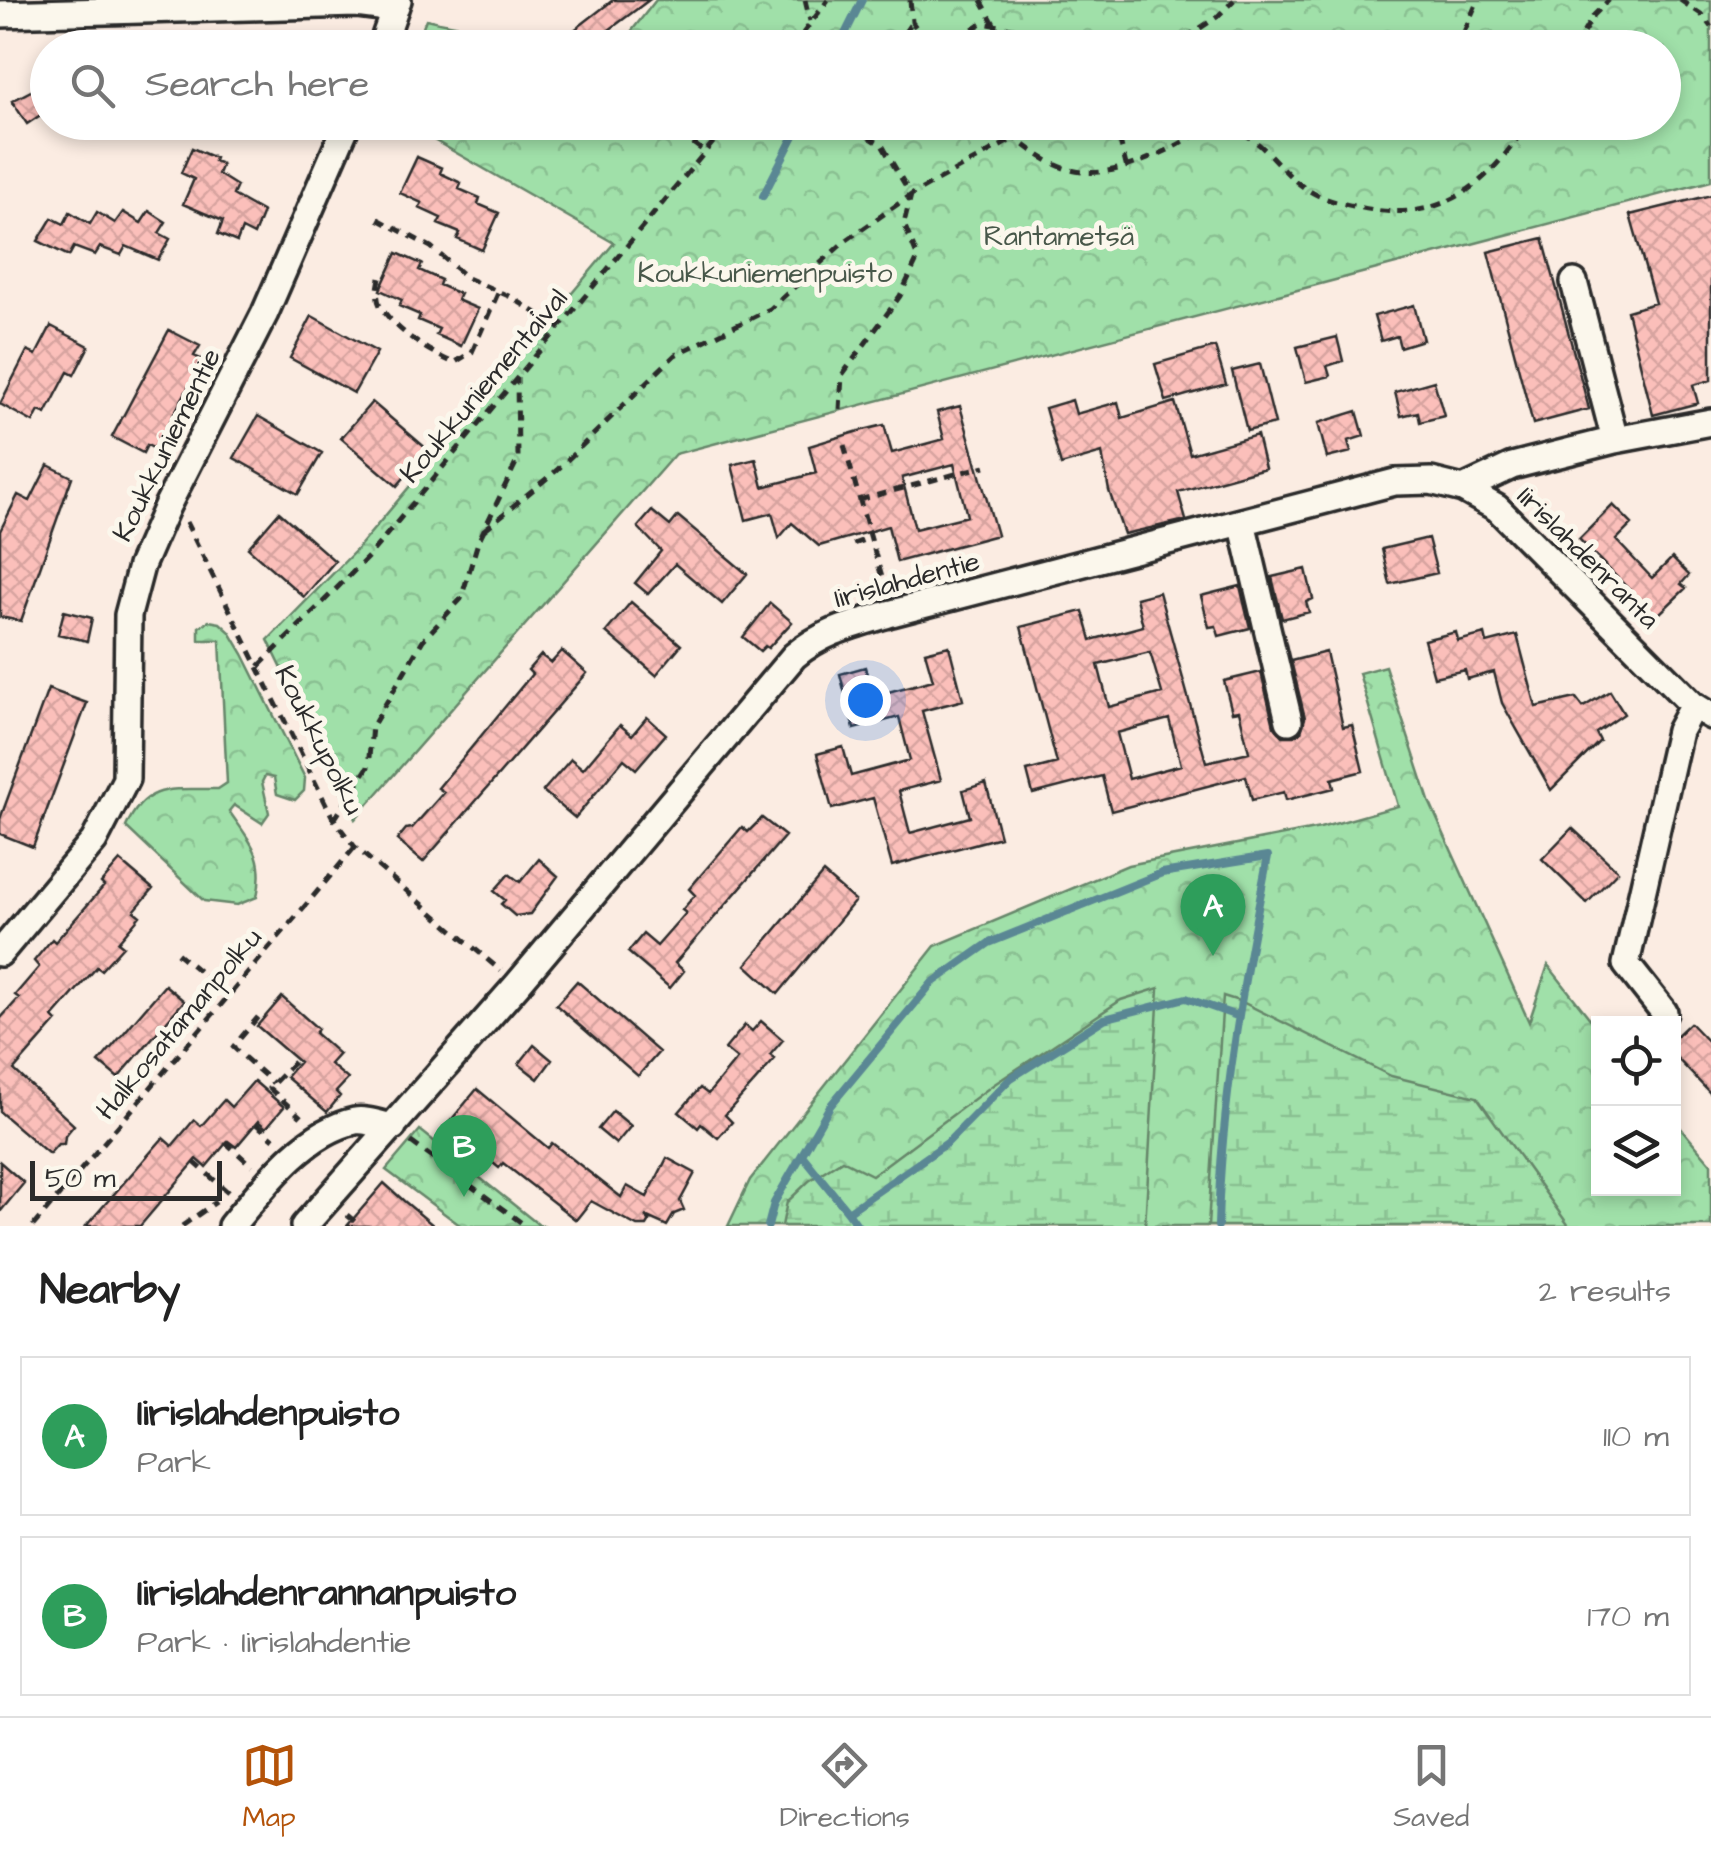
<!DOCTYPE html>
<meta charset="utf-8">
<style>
body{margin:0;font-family:"Architects Daughter",sans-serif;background:#f2f2f2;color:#222}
.controls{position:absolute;right:30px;bottom:30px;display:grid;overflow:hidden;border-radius:0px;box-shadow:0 5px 15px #0003}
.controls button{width:90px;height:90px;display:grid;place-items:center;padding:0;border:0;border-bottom:2px solid #e0e0e0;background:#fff;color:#222;font:50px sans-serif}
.scale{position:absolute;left:30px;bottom:25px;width:192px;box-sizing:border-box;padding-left:10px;border:5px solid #2b2b2b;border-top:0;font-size:28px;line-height:35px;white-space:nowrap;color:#2b2b2b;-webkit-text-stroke:8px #fbf7ec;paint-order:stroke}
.you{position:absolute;left:865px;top:700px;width:35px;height:35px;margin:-25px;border:8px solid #fff;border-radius:50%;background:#1a73e8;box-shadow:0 0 0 15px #1a73e833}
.badge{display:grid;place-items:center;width:65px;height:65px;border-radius:50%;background:#b45309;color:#fff;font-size:32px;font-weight:700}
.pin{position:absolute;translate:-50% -82px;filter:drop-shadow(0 2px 5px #0008)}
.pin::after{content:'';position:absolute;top:52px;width:35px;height:30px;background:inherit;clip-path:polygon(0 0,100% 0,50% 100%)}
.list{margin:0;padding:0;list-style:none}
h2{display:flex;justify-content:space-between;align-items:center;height:130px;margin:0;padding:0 40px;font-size:42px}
h2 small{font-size:32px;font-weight:400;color:#767676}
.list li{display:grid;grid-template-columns:65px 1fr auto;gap:30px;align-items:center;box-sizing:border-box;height:160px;margin:0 20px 20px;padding:0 20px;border:2px solid #e0e0e0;border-radius:0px}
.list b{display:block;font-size:38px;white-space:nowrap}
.list p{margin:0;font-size:32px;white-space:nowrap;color:#767676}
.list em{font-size:32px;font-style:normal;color:#767676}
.icon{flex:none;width:55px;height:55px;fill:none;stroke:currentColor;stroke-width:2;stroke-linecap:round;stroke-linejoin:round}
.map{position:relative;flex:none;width:1711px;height:1226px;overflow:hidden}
.search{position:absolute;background:#fff;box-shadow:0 5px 15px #0003;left:30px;right:30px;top:30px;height:110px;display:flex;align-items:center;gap:25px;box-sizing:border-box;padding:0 35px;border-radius:55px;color:#767676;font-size:38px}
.sheet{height:490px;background:#fff}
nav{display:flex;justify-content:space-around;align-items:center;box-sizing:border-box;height:140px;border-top:2px solid #e0e0e0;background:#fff;font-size:28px;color:#767676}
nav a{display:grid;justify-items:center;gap:5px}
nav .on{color:#b45309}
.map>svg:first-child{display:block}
</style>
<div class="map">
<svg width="1711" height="1226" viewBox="0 0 1711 1226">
<defs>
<pattern id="forest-crowns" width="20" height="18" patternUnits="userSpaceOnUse" patternTransform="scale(2.5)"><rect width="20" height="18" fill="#a0e0a9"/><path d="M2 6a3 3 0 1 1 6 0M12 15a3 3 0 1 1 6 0" fill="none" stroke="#8ac092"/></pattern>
<pattern id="wetland-marsh" width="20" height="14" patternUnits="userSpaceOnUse" patternTransform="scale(2.5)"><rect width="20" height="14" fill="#a0e0a9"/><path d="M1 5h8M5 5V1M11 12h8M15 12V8" fill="none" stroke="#8ac092"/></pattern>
<pattern id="building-cross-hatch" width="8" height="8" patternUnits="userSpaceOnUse" patternTransform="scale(2.5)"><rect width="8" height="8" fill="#fbbfba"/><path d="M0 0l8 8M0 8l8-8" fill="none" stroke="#d7a4a0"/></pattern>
</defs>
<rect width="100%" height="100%" fill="#fbece2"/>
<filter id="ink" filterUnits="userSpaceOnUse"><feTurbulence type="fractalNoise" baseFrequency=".01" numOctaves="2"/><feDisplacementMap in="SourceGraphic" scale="20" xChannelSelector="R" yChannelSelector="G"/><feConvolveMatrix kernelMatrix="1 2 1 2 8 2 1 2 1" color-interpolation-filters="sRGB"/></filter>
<g filter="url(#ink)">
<path fill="url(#forest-crowns)" stroke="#66866a" stroke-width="2.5" d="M 656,0 L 1711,0 L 1711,181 L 675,454 L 355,819 L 268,640 L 358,548 L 614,243 L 404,123 L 1664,122 L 1664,48 L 619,47 Z
M 426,19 L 439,22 L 568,47 L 415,47 Z
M 209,621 L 220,623 L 230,632 L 243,654 L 305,778 L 304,791 L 295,800 L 277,794 L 274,778 L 265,776 L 262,782 L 269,813 L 262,823 L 234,805 L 229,811 C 251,843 266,856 257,897 L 237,905 L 204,901 L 126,827 C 146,781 176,790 218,789 L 227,783 L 220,640 L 199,640 L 199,627 Z
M 1385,666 L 1429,801 L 1529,1022 L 1548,965 L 1598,1029 L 1598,1188 L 1674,1188 L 1674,1120 L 1711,1164 L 1711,1226 L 728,1226 L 750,1180 L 935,946 L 1128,865 L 1320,828 L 1398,806 L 1359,673 Z
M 420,1130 L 539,1225 L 545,1226 L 461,1226 L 386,1170 Z"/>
<path fill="url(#wetland-marsh)" stroke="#66866a" stroke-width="2.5" d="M 1159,988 L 1145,1226 L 782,1226 L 787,1202 L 809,1181 L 842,1160 L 872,1175 L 993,1085 L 1121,1000 Z
M 1223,996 L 1242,1002 L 1391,1076 L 1477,1097 L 1569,1226 L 1208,1226 Z"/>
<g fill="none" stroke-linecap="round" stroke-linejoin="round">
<path stroke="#5a8794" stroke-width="8" d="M 838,48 L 862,0
M 763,196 L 801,122
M 802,1155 L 848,1212 L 947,1143 L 1011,1078 L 1104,1019 L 1186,998 L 1237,1016
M 848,1212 L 858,1226
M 768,1226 L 774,1203 L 830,1106 L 932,983 L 989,943 L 1162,873 L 1268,856 C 1244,979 1221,1101 1218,1226"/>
</g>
<path fill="url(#building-cross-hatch)" stroke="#2b2b2b" stroke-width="2.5" fill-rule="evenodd" d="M 613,0 L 649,0 L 585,48 L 573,31 Z
M 48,82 L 48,110 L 27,124 L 12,101 Z
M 192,148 L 215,158 L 214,161 L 222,164 L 218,174 L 237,186 L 233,195 L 263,212 L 254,235 L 242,229 L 237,242 L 218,234 L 223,221 L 183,204 L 194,179 L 181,173 Z
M 417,157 L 442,168 L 440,173 L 461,183 L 459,189 L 480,198 L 478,204 L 499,213 L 482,250 L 457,239 L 460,233 L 438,224 L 441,218 L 419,208 L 422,203 L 400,193 Z
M 1711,195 L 1711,380 L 1693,385 L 1698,403 L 1653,415 L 1627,311 L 1655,303 L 1630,215 Z
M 149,211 L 166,222 L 159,233 L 170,239 L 158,260 L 126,246 L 121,255 L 100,247 L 95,255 L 74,247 L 69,256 L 38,241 L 52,218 L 64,224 L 70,212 L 90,224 L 97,212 L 115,223 L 123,212 L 141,223 Z
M 1543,238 L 1589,409 L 1533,424 L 1488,252 Z
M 397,253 L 422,264 L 419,270 L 441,280 L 439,285 L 460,294 L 457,300 L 478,309 L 461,346 L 436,335 L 439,329 L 418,320 L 420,315 L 399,306 L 402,300 L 380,290 Z
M 1414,305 L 1423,340 L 1400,347 L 1397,336 L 1381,341 L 1374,316 Z
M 312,316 L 377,352 L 354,393 L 290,358 Z
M 51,326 L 89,346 L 74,375 L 68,372 L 46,414 L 39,411 L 33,422 L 0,404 L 27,351 L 36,355 Z
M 169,330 L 200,346 L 194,356 L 203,360 L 155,449 L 147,445 L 143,453 L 112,437 Z
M 1337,337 L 1343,361 L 1327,366 L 1330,376 L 1306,382 L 1297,347 Z
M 1215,347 L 1226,384 L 1166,401 L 1155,364 Z
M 1260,364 L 1275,424 L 1247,431 L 1232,371 Z
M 1434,381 L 1444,416 L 1420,422 L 1418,412 L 1401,416 L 1395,392 Z
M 1072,400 L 1076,414 L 1118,402 L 1122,418 L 1175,402 L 1190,454 L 1257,435 L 1265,468 L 1178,492 L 1186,520 L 1124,534 L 1109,491 L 1102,453 L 1061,465 L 1045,408 Z
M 372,402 L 428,450 L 397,486 L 341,438 Z
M 960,406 L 997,535 L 897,562 L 888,526 L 819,546 L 792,523 L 779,538 L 772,513 L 746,520 L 732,465 L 756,459 L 763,487 L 816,473 L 809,446 L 859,431 L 884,425 L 892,453 L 944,439 L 937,412 ZM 954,464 L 967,516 L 915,529 L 902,478 Z
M 1357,411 L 1364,436 L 1348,441 L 1351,452 L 1327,458 L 1318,423 Z
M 258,416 L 322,453 L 298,494 L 234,458 Z
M 48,465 L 72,477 L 21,621 L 0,617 L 0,531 L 18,495 L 30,501 Z
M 1613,505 L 1632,524 L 1616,540 L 1652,578 L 1672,558 L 1689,575 L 1681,584 L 1686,588 L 1656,617 L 1579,539 Z
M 652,511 L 670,526 L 678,516 L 747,574 L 722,604 L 675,564 L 648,594 L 635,583 L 661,551 L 638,527 Z
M 279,512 L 335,561 L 304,597 L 248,548 Z
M 1428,538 L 1437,573 L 1390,584 L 1382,549 Z
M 1306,569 L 1313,599 L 1306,602 L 1309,612 L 1282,619 L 1272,577 Z
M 1240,586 L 1250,628 L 1219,636 L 1216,626 L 1209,627 L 1201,596 Z
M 1159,592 L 1206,762 L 1249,752 L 1239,711 L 1232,712 L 1224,681 L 1261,672 L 1274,726 L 1283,736 L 1294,736 L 1301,732 L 1305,718 L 1291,661 L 1326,652 L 1343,727 L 1352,725 L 1363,771 L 1332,779 L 1334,788 L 1286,800 L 1284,792 L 1252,800 L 1246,776 L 1111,811 L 1102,776 L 1033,794 L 1027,771 L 1057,763 L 1021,627 L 1083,611 L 1091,640 L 1143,626 L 1136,598 ZM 1150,652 L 1162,693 L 1109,707 L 1098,665 ZM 1169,719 L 1181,765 L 1129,779 L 1117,733 Z
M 631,602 L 681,645 L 656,675 L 606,632 Z
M 770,603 L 792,622 L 768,648 L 765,646 L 760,651 L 743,637 Z
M 64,611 L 92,618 L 87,641 L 58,634 Z
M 1456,632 L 1458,641 L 1485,634 L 1487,643 L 1517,635 L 1536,707 L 1576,698 L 1583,707 L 1610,691 L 1624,714 L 1596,733 L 1600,741 L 1551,790 L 1502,703 L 1494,672 L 1467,679 L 1465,670 L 1434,677 L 1424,640 Z
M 949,646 L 963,700 L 922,711 L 941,780 L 899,791 L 910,833 L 970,817 L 963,790 L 986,783 L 1000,837 L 892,866 L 873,798 L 832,809 L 817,754 L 843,747 L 851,776 L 910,760 L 899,717 L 854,729 L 840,674 L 865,667 L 873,696 L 933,680 L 925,652 Z
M 562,651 L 587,673 L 423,862 L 397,840 L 406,829 L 412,828 L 444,792 L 438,788 L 532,674 L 528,670 L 541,655 L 551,663 Z
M 48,689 L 87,703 L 33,847 L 0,834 L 0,819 Z
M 647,717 L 666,734 L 636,769 L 624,759 L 575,818 L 543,791 L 571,759 L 583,769 L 620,725 L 632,735 Z
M 762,818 L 785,836 L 675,963 L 684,971 L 670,988 L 628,952 L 643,934 L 657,946 L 686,913 L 682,910 L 695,895 L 689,889 L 742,827 L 748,832 Z
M 1572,828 L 1618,871 L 1587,903 L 1542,859 Z
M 539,859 L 558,876 L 530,914 L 515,916 L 501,904 L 505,900 L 494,891 L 509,874 L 520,882 Z
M 120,861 L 153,889 L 134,911 L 140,916 L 118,942 L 123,946 L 101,970 L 97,967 L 53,1017 L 57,1021 L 14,1070 L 74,1125 L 65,1136 L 64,1144 L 58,1144 L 49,1154 L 0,1112 L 0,1019 L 19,998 L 15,995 L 39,967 L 34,961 L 52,939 L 55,942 L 104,886 L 101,883 Z
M 823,873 L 855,901 L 778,994 L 746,965 Z
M 577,981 L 659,1052 L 638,1076 L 556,1005 Z
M 165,985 L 184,1001 L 118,1078 L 99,1062 Z
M 282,997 L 318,1029 L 315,1033 L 339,1054 L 330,1064 L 348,1079 L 336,1092 L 340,1096 L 327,1112 L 286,1077 L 299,1062 L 257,1026 Z
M 761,1021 L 783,1040 L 770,1055 L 775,1059 L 725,1115 L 732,1122 L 718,1138 L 701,1124 L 698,1128 L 679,1112 L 700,1088 L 708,1094 L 737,1059 L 725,1049 L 745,1025 L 752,1031 Z
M 1690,1023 L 1711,1045 L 1711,1094 L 1674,1055 L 1674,1038 Z
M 534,1045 L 552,1060 L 538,1079 L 519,1064 Z
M 254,1081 L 284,1107 L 266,1128 L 258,1121 L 236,1147 L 228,1141 L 206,1167 L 197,1159 L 140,1226 L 86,1226 L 163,1138 L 172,1146 L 194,1120 L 201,1126 L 224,1100 L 231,1107 Z
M 477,1089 L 548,1148 L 552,1143 L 621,1197 L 627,1186 L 647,1197 L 667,1158 L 695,1173 L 680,1201 L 684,1210 L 674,1214 L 667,1226 L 645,1216 L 650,1221 L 647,1226 L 637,1226 L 591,1201 L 576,1220 L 503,1163 L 499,1168 L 447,1125 Z
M 613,1111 L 631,1126 L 616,1144 L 598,1129 Z
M 0,1162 L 24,1183 L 0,1212 Z
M 384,1183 L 404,1201 L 434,1226 L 347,1226 Z"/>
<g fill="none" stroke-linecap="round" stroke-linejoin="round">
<defs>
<path id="minor" d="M 0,14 L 356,4 L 395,9
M 381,48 L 398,0
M 1574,282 L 1615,440
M 1463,489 L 1497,508 L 1693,705 L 1711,716
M 1242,522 L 1289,721
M 0,953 L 94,841 L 126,779 L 128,615 L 141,566 L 167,506 L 265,313 L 348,122
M 1664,1012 L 1626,964 L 1679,731 L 1693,705
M 231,1226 C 263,1188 303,1132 355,1121 C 366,1119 382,1125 393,1127
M 304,1226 L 517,985 L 794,656 C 823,631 856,624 892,613 L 1395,482 L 1431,481 L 1463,489 L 1512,466 L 1615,440 L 1711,422"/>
</defs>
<use href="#minor" stroke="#2b2b2b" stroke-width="32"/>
<path stroke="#2b2b2b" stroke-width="5" stroke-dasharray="10 8" stroke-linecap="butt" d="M 805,0 L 810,21
M 910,0 L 912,22 L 931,48
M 981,0 L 994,24
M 1680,0 L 1701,14 L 1711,27
M 408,37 L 443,48
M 792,48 L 828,0
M 894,48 L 912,22
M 942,48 L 982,23 C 1009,28 1044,30 1066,48
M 1170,48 L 1217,17 L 1234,0
M 1457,48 L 1478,0
M 1574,48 L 1594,15 L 1609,0
M 664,122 L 705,152
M 997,122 C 1061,179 1088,187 1168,150 C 1182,143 1201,130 1216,128 C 1258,125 1276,171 1308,190 C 1324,200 1340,203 1358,207 C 1438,225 1486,189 1528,122
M 1115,122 L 1127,169
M 1244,132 L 1256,122
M 378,219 L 431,247 L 467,278 L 511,297 L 559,327
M 380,278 C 378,289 375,299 382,309 C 397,331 430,353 454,363 L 472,352 L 499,291
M 840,410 L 842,375 L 900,296 L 918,258 L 904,224 L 911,195 L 882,145 L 844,122
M 844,445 L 885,588
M 859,500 L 985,466
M 186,522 L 334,820 L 355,847 L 501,971
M 484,530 L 557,470 L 675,355 L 770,309 L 844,242 L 911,195 L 1015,138
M 853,544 L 870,538
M 259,666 L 368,557 L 730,122
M 334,820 L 368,767 L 372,727 L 423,640 L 461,599 L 478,542 L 518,459 L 517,378
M 177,953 L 229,996
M 258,1017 L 233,1047 L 273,1083
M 294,1062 L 269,1088 L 301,1117
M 256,1124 L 274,1139
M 225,1142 L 252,1166
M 411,1142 L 526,1226
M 194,1162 L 228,1192
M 347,1215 L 360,1226
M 33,1226 L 355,847
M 182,1226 L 216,1202"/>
<use href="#minor" stroke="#fbf7ec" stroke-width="25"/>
</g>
</g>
<g text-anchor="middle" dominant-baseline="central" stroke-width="10" stroke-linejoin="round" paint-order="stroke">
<g font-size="28" fill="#48584a" stroke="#fbf7ec">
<text x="1059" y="236">Rantametsä</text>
<text x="765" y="273">Koukkuniemenpuisto</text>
</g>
<g font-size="28" fill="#2b2b2b" stroke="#fbf7ec">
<text transform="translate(484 386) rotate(-50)">Koukkuniementaival</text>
<text transform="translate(167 445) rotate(-64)">Koukkuniementie</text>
<text transform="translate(1588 558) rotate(45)">Iirislahdenranta</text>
<text transform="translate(907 580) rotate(-15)">Iirislahdentie</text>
<text transform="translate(319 740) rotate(63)">Koukkupolku</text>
<text transform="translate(179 1024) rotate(-50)">Halkosatamanpolku</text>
</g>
</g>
</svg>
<div class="controls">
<button><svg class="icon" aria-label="locate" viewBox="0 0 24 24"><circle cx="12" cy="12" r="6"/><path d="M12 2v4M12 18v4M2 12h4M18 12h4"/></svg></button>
<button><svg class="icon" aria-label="layers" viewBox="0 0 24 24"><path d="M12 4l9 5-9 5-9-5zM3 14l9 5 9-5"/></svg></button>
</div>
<div class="scale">50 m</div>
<div class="you"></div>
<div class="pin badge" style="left:1213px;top:956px;background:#2e9e5b">A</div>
<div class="pin badge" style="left:464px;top:1197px;background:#2e9e5b">B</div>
<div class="search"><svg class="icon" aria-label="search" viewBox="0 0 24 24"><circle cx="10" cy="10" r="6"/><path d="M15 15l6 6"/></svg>Search here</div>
</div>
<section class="sheet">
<h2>Nearby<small>2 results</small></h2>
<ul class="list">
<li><span class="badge" style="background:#2e9e5b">A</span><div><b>Iirislahdenpuisto</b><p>Park</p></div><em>110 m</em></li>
<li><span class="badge" style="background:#2e9e5b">B</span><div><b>Iirislahdenrannanpuisto</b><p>Park · Iirislahdentie</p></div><em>170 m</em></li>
</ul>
</section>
<nav>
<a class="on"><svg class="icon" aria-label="map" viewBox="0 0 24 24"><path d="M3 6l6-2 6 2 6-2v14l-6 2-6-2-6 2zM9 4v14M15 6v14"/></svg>Map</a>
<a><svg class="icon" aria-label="directions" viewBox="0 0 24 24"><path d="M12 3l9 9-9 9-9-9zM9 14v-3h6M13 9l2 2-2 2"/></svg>Directions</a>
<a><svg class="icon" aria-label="saved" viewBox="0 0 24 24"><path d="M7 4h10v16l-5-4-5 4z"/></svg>Saved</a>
</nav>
